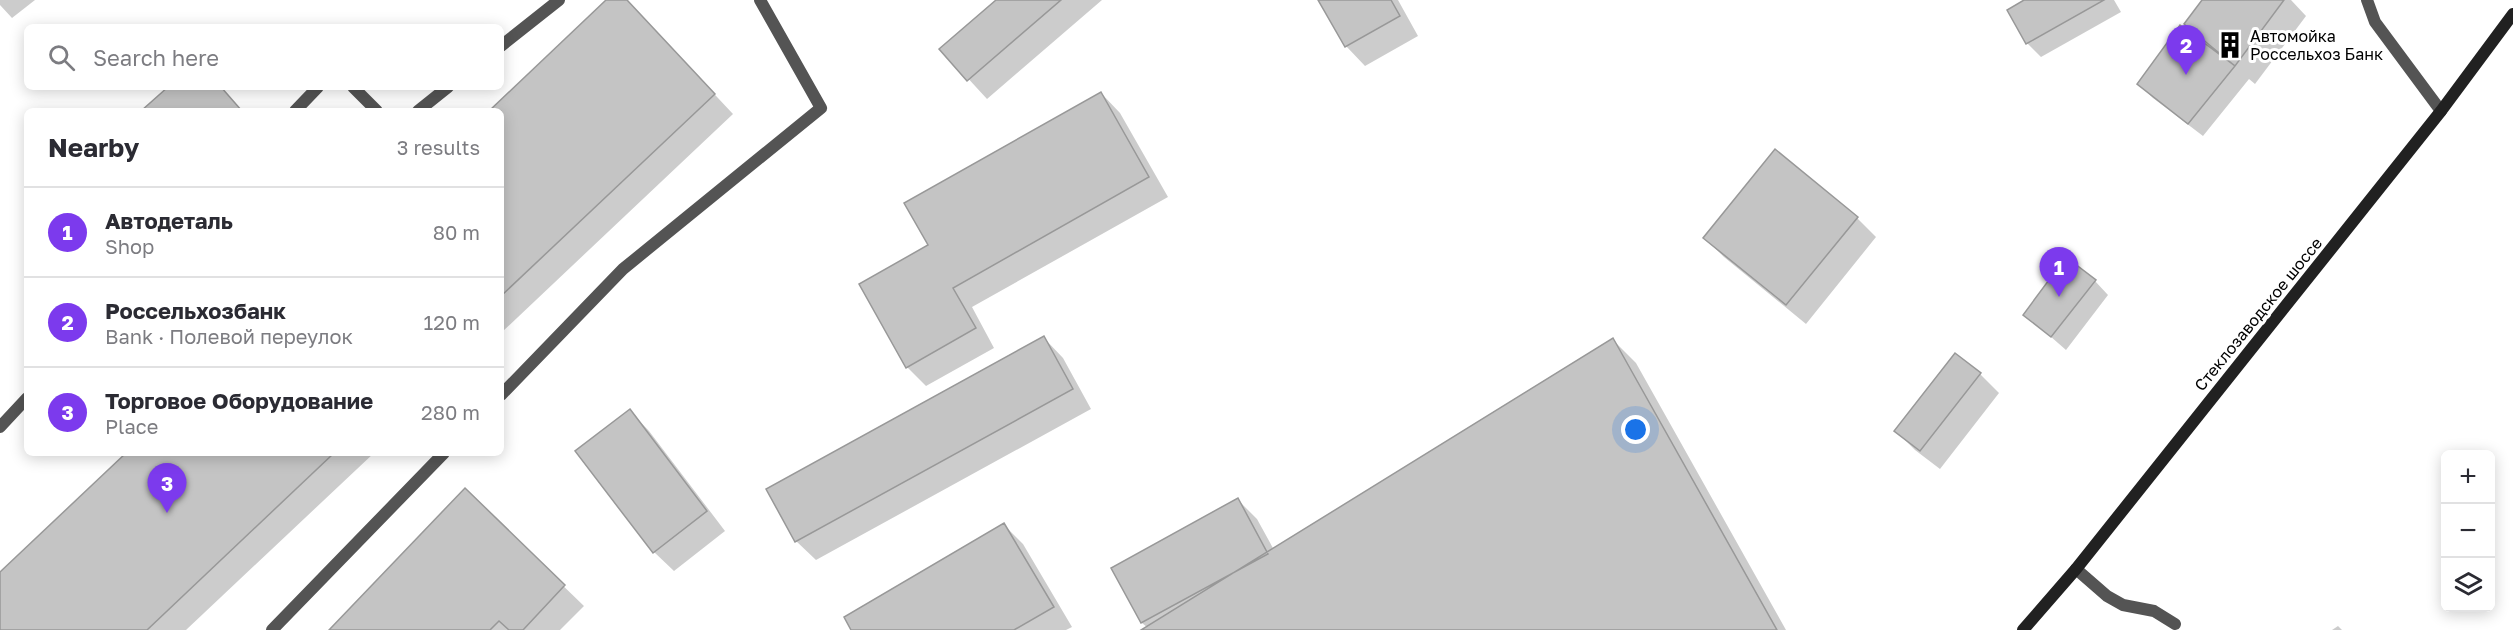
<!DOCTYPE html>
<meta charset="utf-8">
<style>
body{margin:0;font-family:"Golos Text",sans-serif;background:#f7f7f7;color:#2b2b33}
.controls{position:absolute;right:18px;bottom:18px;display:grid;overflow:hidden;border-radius:9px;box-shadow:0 3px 15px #0003}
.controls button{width:54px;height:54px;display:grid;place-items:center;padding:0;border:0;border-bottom:2px solid #e1e1e2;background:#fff;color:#2b2b33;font:30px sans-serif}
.you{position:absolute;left:1636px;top:430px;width:21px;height:21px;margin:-15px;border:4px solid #fff;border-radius:50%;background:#1a73e8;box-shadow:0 0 0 9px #1a73e833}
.badge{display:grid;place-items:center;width:39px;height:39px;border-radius:50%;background:#7c3aed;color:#fff;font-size:20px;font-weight:700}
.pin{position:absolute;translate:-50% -50px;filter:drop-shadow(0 2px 3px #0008)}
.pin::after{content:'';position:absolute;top:32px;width:21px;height:18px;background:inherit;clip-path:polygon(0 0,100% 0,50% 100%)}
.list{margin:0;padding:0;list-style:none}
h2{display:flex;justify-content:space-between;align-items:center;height:78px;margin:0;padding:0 24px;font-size:26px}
h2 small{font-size:20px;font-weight:400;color:#7c7c81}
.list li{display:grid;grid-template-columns:39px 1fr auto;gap:18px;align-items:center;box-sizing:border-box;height:90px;padding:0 24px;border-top:2px solid #e1e1e2}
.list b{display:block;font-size:22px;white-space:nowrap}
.list p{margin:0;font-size:20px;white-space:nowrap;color:#7c7c81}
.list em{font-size:20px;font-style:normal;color:#7c7c81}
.icon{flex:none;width:33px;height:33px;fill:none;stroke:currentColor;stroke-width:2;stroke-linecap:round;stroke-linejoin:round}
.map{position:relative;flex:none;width:2513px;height:630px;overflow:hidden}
.search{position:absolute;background:#fff;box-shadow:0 3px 15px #0003;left:24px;top:24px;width:480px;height:66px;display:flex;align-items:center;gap:15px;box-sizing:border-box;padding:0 21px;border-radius:9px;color:#7c7c81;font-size:22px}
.panel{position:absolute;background:#fff;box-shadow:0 3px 15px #0003;left:24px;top:108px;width:480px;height:348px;border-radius:9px}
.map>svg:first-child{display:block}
</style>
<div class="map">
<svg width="2513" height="630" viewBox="0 0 2513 630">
<rect width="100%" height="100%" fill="#fff"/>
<path fill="#0003" d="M 0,0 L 35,0 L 12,18 L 0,5 Z
M 608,0 L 626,0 L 733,114 L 501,333 L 501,111 L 491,111 Z
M 998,0 L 1102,0 L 987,99 L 941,49 Z
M 1320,0 L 1398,0 L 1418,36 L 1365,66 L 1346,46 Z
M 2027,0 L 2114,0 L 2121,12 L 2041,57 L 2027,43 Z
M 2204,0 L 2291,0 L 2306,16 L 2255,84 L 2249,79 L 2203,136 L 2153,98 L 2139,84 L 2207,45 L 2186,24 Z
M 1101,93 L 1120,113 L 1168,197 L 972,307 L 994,348 L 926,386 L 907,367 L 930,245 Z
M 1857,218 L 1876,237 L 1806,324 L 1724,257 L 1705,238 Z
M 2095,281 L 2108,295 L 2066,350 L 2025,314 Z
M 1044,338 L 1063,358 L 1091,409 L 816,560 L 796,541 Z
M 1613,340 L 1636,363 L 1786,630 L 1144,630 L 1148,628 L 1142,623 L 1113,568 L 1238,500 L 1257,519 L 1274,550 Z
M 1980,374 L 1999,393 L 1940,469 L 1915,450 L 1896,431 Z
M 630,411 L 649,431 L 725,531 L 674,571 L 654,552 Z
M 129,453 L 374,453 L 186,630 L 0,630 L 0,575 Z
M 465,491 L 584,606 L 560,630 L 331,630 Z
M 1004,525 L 1023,544 L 1072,627 L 1066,630 L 853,630 Z
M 2338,626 L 2342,630 L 2332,630 Z"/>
<path fill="#c4c4c4" stroke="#989898" stroke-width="1.5" d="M 606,0 L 627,0 L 715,94 L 501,296 L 501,111 L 489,111 Z
M 996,0 L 1061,0 L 967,81 L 939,49 Z
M 1318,0 L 1391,0 L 1400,16 L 1345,47 Z
M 2024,0 L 2104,0 L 2026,44 L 2007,10 Z
M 2202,0 L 2284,0 L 2235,66 L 2184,24 Z
M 2180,25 L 2235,66 L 2188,124 L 2137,84 Z
M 168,87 L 221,87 L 242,111 L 141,111 Z
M 1101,92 L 1149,177 L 953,288 L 976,328 L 906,368 L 859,284 L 928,245 L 904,203 Z
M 1775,149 L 1858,217 L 1786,305 L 1703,238 Z
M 2066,257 L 2096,280 L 2051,337 L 2023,315 Z
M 1044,336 L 1073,389 L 795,542 L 766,489 Z
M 1613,338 L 1777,630 L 1141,630 Z
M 1955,353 L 1981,373 L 1920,451 L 1894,431 Z
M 630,409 L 707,511 L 653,553 L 575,451 Z
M 126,453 L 334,453 L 147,630 L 0,630 L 0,572 Z
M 465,488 L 565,585 L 523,630 L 509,630 L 499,621 L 490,630 L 329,630 Z
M 1238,498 L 1268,554 L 1141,623 L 1111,568 Z
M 1004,523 L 1054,607 L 1014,630 L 851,630 L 844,617 Z"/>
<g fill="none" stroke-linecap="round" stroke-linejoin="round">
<path stroke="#545454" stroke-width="12" d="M 501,46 L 559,0
M 353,87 L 377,111
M 295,111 L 318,87
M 418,111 L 448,87
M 501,395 L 623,269 L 821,108 L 760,0
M 0,427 L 27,398
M 2076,569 L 2107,596 L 2123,605 L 2154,611 L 2175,624
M 272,630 L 444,453"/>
<path stroke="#545454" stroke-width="12" d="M 2367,0 L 2375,22 L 2441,111"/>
<path stroke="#212121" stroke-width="12" d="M 2023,630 L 2076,569 L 2441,111 L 2513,14"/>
</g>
<defs>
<symbol id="building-bare" viewBox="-9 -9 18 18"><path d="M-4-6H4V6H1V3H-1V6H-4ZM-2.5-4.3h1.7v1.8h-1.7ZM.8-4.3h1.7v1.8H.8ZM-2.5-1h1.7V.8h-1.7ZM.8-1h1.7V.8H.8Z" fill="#000" stroke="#fff" stroke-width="2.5" paint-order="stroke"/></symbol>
</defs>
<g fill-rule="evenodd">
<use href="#building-bare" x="2211" y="26" width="38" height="38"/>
</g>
<g text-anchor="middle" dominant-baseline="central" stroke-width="6" stroke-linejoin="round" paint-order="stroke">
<g font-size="16" fill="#000" stroke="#fff" text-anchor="start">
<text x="2250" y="36">Автомойка<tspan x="2250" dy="18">Россельхоз Банк</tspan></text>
</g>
<g font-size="16" fill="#000" stroke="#fff">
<text transform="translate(2258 314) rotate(-51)">Стеклозаводское шоссе</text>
</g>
</g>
</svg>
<div class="controls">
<button>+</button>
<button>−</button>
<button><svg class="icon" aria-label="layers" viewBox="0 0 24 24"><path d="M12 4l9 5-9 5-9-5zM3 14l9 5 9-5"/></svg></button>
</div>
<div class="you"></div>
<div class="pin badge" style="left:2059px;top:297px">1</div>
<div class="pin badge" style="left:2186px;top:75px">2</div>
<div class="pin badge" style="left:167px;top:513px">3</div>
<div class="search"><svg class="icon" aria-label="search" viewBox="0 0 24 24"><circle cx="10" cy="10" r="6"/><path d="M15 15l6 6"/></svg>Search here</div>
<section class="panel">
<h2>Nearby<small>3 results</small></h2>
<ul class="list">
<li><span class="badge">1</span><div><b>Автодеталь</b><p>Shop</p></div><em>80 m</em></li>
<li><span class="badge">2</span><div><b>Россельхозбанк</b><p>Bank · Полевой переулок</p></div><em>120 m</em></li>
<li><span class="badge">3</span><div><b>Торговое Оборудование</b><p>Place</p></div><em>280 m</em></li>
</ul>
</section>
</div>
